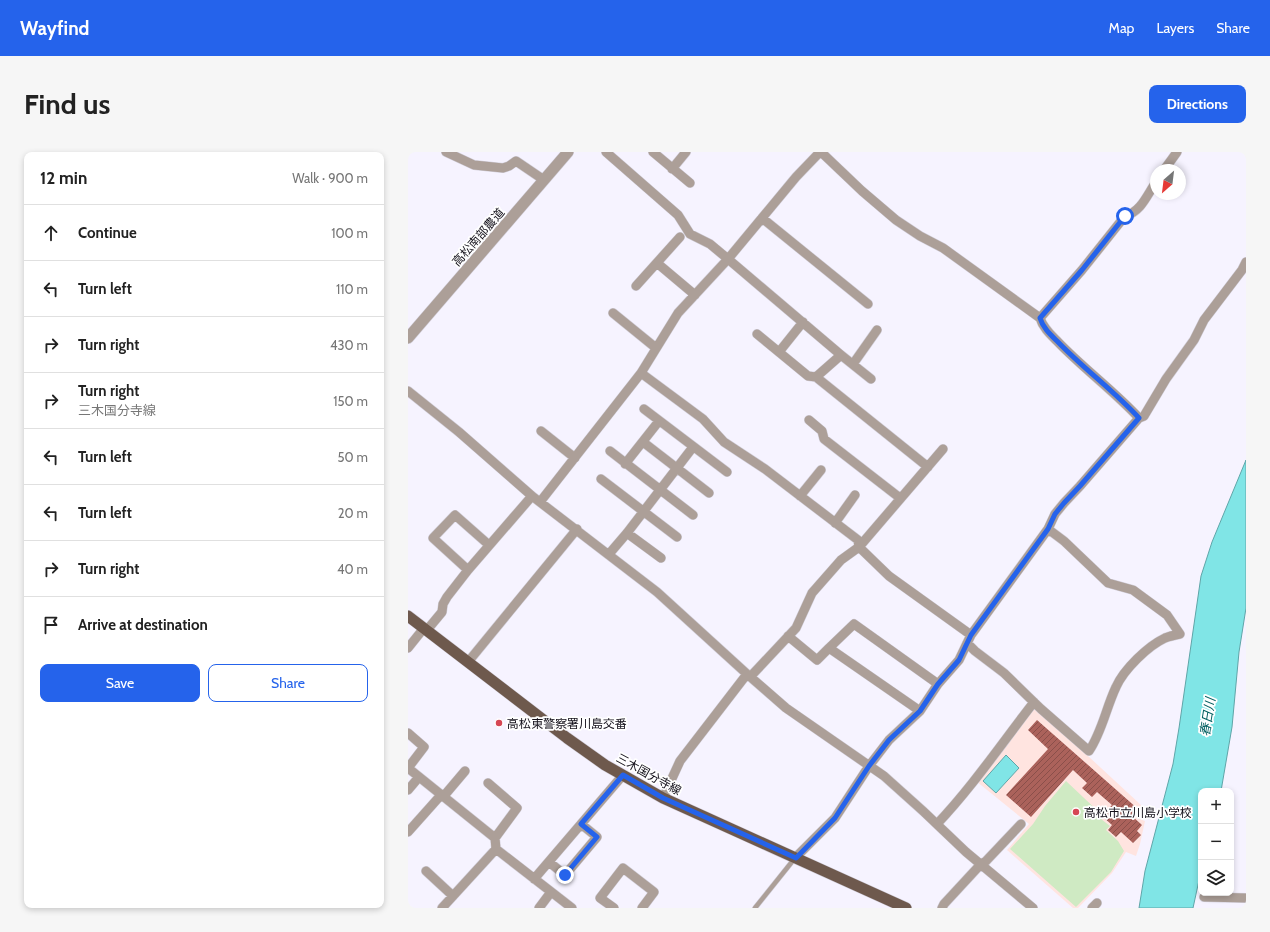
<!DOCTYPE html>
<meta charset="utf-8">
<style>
body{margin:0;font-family:Cabin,"Noto Sans JP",sans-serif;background:#f6f6f6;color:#222}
.controls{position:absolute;right:12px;bottom:12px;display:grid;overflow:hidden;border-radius:8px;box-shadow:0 2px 6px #0003}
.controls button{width:36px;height:36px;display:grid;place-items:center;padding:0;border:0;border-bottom:1px solid #e0e0e0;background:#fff;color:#222;font:20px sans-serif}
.compass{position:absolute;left:742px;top:12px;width:36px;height:36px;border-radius:50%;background:#fff;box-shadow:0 2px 6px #0003;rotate:208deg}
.stop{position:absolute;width:12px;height:12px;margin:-9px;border:3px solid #2563eb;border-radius:50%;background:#fff}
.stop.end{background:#2563eb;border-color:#fff;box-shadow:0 1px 4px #0008}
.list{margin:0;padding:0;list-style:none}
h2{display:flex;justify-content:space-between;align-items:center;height:52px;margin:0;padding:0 16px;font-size:17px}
h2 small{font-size:13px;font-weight:400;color:#767676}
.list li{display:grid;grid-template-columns:26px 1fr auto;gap:12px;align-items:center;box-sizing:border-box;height:56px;padding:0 16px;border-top:1px solid #e0e0e0}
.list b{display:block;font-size:15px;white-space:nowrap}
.list p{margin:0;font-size:13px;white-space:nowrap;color:#767676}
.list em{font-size:13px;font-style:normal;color:#767676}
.actions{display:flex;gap:8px;padding:12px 16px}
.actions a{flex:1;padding:9px 0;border:1px solid #2563eb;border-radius:8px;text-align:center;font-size:14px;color:#2563eb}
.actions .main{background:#2563eb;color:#fff}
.icon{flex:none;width:22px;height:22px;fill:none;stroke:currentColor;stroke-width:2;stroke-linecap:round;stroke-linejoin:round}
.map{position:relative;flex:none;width:838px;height:756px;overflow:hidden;border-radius:8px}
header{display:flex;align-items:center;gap:24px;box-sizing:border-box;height:56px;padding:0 20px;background:#2563eb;color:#fff}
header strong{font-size:19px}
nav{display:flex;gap:22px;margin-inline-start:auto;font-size:14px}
.intro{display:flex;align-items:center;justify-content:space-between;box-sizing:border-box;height:96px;padding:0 24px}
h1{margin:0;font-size:28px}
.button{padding:10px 18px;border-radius:8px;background:#2563eb;color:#fff;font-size:14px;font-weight:700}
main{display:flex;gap:24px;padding:0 24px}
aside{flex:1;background:#fff;border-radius:8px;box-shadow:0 2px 6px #0003}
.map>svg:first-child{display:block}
</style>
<header>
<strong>Wayfind</strong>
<nav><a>Map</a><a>Layers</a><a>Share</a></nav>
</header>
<div class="intro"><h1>Find us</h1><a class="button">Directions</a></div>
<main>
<aside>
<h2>12 min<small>Walk · 900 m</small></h2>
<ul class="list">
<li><svg class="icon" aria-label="ahead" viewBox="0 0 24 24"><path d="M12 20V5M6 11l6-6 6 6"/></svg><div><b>Continue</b></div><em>100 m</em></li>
<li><svg class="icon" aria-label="left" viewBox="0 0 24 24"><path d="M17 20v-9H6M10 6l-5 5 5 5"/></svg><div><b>Turn left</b></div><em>110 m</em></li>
<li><svg class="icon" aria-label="right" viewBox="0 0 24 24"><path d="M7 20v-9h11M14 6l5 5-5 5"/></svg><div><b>Turn right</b></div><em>430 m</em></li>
<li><svg class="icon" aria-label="right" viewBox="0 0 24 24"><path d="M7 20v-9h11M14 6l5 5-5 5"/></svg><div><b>Turn right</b><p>三木国分寺線</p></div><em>150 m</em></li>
<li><svg class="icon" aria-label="left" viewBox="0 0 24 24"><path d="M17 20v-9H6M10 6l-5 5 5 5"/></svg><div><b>Turn left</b></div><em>50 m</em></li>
<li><svg class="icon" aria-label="left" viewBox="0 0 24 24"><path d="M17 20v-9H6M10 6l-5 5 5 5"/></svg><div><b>Turn left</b></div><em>20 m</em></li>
<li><svg class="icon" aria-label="right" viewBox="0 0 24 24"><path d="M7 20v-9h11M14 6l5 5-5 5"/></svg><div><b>Turn right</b></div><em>40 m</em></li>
<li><svg class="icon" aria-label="arrive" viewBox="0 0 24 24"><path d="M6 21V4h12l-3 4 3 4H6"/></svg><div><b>Arrive at destination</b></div></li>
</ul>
<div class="actions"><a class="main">Save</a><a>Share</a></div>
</aside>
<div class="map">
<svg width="838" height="756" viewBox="0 0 838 756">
<defs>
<pattern id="building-hatch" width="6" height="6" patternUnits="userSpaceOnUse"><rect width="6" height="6" fill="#ab625b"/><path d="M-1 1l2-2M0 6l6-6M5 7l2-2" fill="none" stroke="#8a4f4a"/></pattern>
</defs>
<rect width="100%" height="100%" fill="#f6f3ff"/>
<path fill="#ffe4e0" d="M 625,553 L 733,653 L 729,666 L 737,669 L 732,692 L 728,704 L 718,700 L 704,721 L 670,756 L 665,756 L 599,698 L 621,672 L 568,629 Z"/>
<path fill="#cfeac3" d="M 658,629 L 693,662 L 693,667 L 702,674 L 698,678 L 710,689 L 716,699 L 703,720 L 668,755 L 602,697 L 625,672 L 637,654 Z"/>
<path fill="#80e5e6" stroke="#5fa5a8" d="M 838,308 L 838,456 L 831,500 L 824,575 L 813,639 L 793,639 L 793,719 L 785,756 L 731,756 L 737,719 L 765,612 L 771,576 L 793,424 L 804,390 Z
M 598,603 L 611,616 L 588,641 L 575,629 Z"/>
<path fill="url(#building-hatch)" d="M 629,568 L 730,657 L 724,664 L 734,673 L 729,679 L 733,683 L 725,691 L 713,680 L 708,685 L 700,678 L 704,673 L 694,664 L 704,653 L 689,640 L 684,645 L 674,636 L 679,631 L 665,618 L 623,665 L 598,643 L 640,597 L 620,578 Z"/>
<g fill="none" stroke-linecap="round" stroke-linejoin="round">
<defs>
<path id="service" d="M 347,756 L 387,706"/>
<path id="minor" d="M 38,0 L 66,13 L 95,16 L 101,14 L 108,9 L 136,28
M 198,0 L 270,63 L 282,82 L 302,92 L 320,107 L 433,203 L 408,225 L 520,315
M 245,0 L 282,31
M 413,0 L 454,39 L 488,68 L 512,84 L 535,96 L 632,166 C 635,176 643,183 650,190 C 676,217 706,239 731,266
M 264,17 L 278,0
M 756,18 L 769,0
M 354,66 L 460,152
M 249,111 L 287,143
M 228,134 L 272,85
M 205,161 L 248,196
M 632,166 L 674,118 L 717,64 C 733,60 739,43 748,30
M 349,182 L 400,224 L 408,225
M 371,200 L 395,170
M 433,203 L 463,227
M 445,212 L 469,178
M 233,221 L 295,267 L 316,290 L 357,317 L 450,388 L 451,395 L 481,424 L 563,483
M 0,239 L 51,280 L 124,344 L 249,440 L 339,522 L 378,556 L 476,624 L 515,659 L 558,700 L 625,756
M 236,257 L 319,320
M 401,268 L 414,279 L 416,287 L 492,346
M 133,279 L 167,306
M 235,290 L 301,341
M 202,299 L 285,363
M 217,312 L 251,269
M 193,327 L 269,385
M 392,344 L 413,318
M 132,350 L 233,221 L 270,161 L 320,107 L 388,25 L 412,0
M 427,371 L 447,343
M 219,381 L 253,406
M 201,402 L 219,381 L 285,295
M 60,418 L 25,386 L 47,363 L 81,393
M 19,478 L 34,460 L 35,452 L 39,445 L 60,418 L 124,344
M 380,484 L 409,508 L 421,496 L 512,559
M 559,491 L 567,499 L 596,521 L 633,557 L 681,599 C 694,580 698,556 708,535 C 716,517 740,494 757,486 C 762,484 767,483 772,482 L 759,463 L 725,438 L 700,431 L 656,389 L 640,377
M 0,496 L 16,476
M 421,496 L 446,472 L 530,532
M 60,510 L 169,377
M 342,525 L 388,476 L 404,441 L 433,408 L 451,395 L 535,297
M 0,581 L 16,595 L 0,616 L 87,686 L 88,697 L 164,756
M 80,631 L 109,656 L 87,686
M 0,638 L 11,625
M 35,645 L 57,619
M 255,646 L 272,609 L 339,522
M 529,672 C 565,634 594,591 626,550
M 0,680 L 33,643
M 387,706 L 427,666 L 461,614 L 481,588 L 512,559 L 530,532 L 551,508 L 563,483 L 640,377 L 647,362 L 656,351 L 672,334 L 731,266 L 736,264 L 758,227 L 786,188 L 796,168 L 834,118 L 838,110
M 141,710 L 157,723 L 189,685 L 173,672
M 18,719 L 45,744
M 126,727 L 215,623
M 796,745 L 838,746
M 34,756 L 88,697
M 131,756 L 143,740
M 206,756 L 192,746 L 215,716 L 246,740 L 234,756
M 534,756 L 536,752 L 573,712 L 578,709 L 613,672
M 684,756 L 689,751"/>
<path id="tertiary" d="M 0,186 L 160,0"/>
<path id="primary" d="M 0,464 L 159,586 L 197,613 L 255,646 L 498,756"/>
</defs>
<use href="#service" stroke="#d2cfda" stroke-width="5.5"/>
<use href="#minor" stroke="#d2cfda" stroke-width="10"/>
<use href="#tertiary" stroke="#d2cfda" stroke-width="12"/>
<use href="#primary" stroke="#d2cfda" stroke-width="12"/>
<use href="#service" stroke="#ac9f98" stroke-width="4.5"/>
<use href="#minor" stroke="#ac9f98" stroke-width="9"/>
<use href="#tertiary" stroke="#ac9f98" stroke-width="11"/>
<use href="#primary" stroke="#6e594d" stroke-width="11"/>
</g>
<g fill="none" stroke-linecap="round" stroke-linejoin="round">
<path stroke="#2563eb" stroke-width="5" d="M 157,723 L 189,685 L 173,672 L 215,623 L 255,646 L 388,706 L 427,666 L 461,614 L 481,588 L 512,559 L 530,532 L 551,508 L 563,483 L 640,377 L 647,362 L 656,351 L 672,334 L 731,266 C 706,239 676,217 650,190 C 643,183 635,176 632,166 L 674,118 L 717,64"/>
</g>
<g fill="#d64654" stroke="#fff" stroke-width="1.5">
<circle cx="91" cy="571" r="4"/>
<circle cx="668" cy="660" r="4"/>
</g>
<g text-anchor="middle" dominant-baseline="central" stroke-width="3.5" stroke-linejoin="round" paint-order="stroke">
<g font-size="12" fill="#120f19" stroke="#fff">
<text transform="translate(70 85) rotate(-49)">高松南部農道</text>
<text transform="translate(241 622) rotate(29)">三木国分寺線</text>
</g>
<g font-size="12" fill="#120f19" stroke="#fff" text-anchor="start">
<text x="99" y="571">高松東警察署川島交番</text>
<text x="676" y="660">高松市立川島小学校</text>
</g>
<g font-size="13" font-style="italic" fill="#005f60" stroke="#fff">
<text transform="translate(799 565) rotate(-81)">春日川</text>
</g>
</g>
</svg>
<div class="controls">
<button>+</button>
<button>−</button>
<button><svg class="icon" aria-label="layers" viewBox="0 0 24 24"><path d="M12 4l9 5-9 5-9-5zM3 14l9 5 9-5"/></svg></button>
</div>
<svg class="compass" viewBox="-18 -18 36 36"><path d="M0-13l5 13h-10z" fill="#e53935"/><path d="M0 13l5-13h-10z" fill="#767676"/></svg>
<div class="stop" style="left:717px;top:64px"></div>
<div class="stop end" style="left:157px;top:723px"></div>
</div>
</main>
